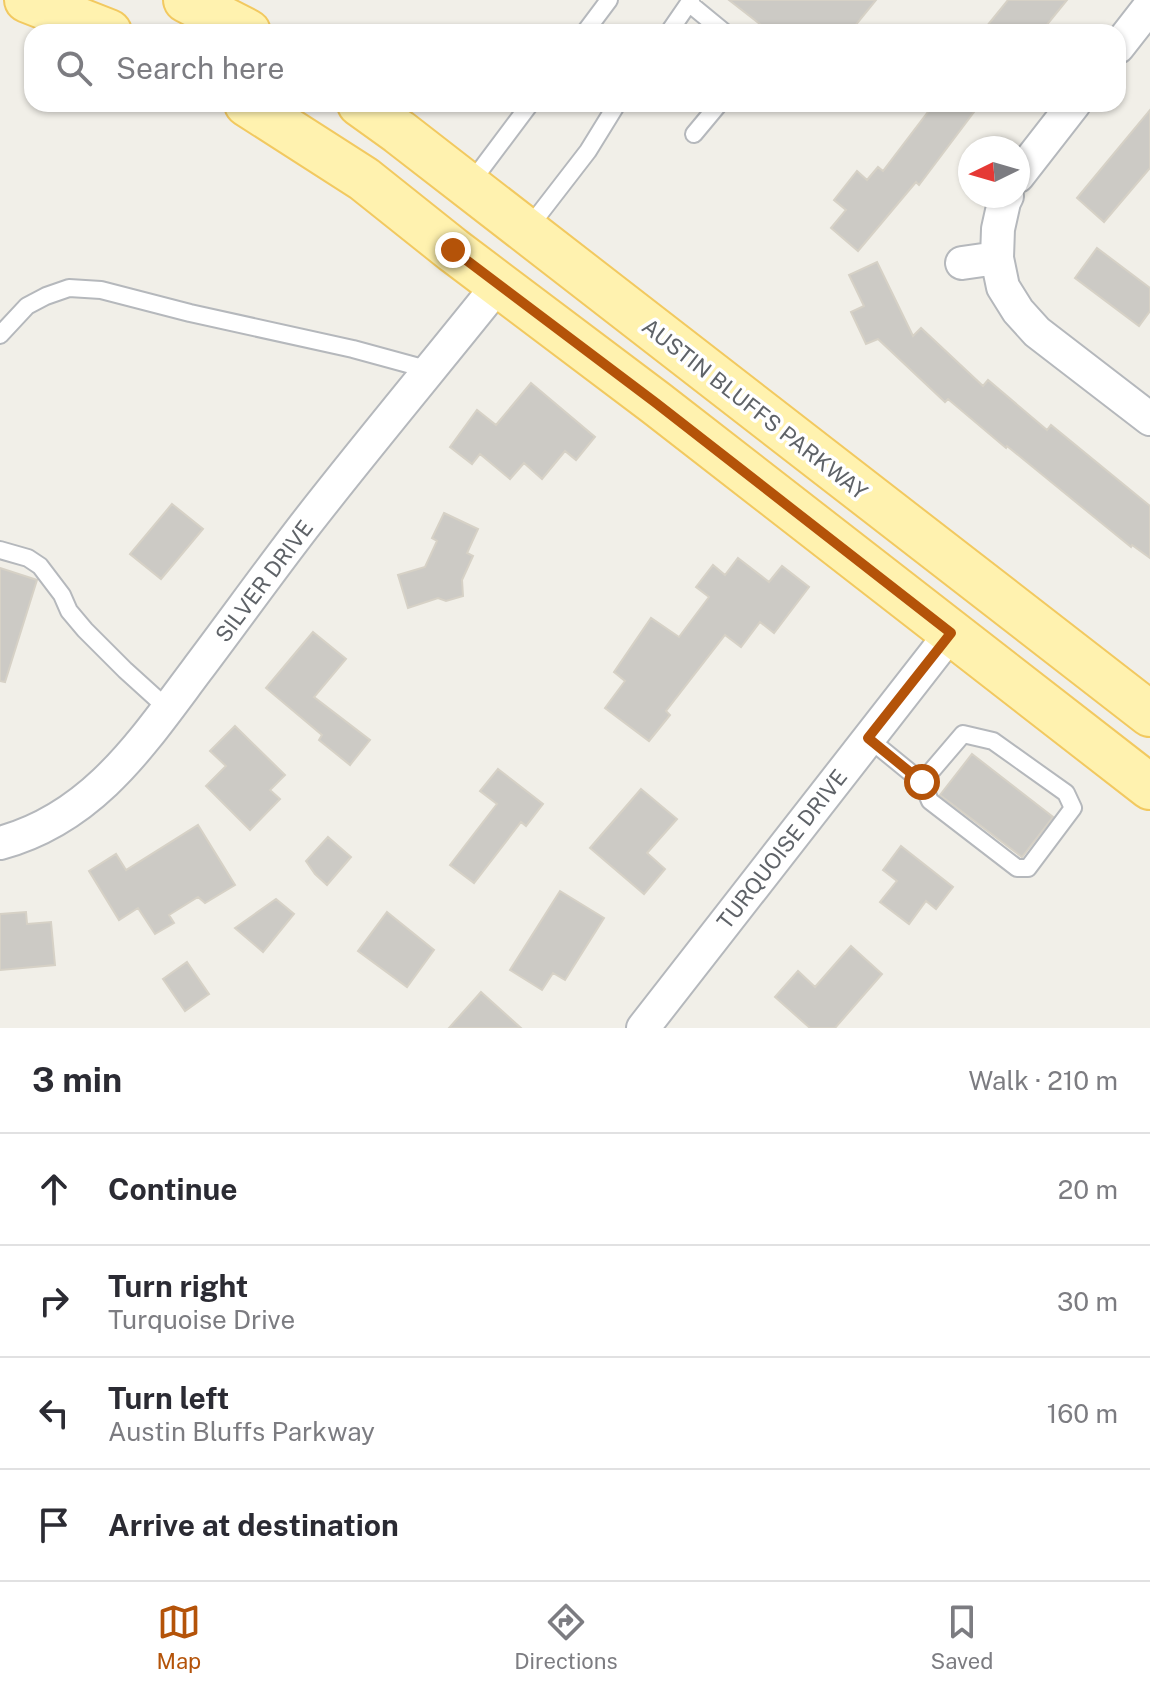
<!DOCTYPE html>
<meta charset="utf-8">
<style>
body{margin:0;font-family:"Public Sans",sans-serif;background:#f7f7f7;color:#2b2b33}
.compass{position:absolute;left:958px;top:136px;width:72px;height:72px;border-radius:50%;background:#fff;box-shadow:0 2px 6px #0004;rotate:265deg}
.stop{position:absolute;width:24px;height:24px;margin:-18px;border:6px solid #b45309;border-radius:50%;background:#fff}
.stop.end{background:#b45309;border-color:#fff;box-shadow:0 2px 8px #0008}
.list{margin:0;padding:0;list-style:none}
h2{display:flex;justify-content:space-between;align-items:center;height:104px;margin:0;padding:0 32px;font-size:34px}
h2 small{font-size:26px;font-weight:400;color:#7c7c81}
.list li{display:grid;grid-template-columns:52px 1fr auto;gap:24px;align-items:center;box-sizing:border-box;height:112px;padding:0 32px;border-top:2px solid #e1e1e2}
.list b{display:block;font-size:30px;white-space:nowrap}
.list p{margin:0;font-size:26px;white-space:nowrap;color:#7c7c81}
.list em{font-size:26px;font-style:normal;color:#7c7c81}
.icon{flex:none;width:44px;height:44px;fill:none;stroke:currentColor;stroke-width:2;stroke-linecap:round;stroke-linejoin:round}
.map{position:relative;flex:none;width:1150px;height:1028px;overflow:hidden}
.search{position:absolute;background:#fff;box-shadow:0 2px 6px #0004;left:24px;right:24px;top:24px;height:88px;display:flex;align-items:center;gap:20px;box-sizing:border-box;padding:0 28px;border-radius:24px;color:#7c7c81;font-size:30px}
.sheet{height:552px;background:#fff}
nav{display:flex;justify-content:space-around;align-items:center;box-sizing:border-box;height:112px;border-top:2px solid #e1e1e2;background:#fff;font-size:22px;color:#7c7c81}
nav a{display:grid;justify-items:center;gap:4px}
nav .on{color:#b45309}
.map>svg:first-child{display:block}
</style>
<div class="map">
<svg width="1150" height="1028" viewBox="0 0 1150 1028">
<rect width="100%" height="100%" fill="#f1efe8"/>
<path fill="#cccac5" stroke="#d6d1c6" stroke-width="2" d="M 729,0 L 876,0 L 850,32 L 770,32 Z
M 1008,0 L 1067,0 L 1041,32 L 982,32 Z
M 934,104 L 980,104 L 919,185 L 916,182 L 858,251 L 831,228 L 846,210 L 834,200 L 857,171 L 867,180 L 878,167 L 883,171 Z
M 1150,110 L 1150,168 L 1104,222 L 1077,198 Z
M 1097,248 L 1150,288 L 1150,311 L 1139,326 L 1075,278 Z
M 877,262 L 913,336 L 921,328 L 983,386 L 988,380 L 1047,430 L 1051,425 L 1150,506 L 1150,558 L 1132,545 L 1131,547 L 1007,446 L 1006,448 L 948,399 L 945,402 L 878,339 L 866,344 L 851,312 L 864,306 L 849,275 Z
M 531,383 L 595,437 L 576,460 L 565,451 L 542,479 L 524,463 L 510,479 L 480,454 L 472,464 L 450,447 L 477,410 L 496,425 Z
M 172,504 L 203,529 L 161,579 L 130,554 Z
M 444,513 L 478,529 L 467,553 L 473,556 L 462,580 L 463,596 L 446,601 L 438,598 L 408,608 L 398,575 L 425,567 L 437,541 L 432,538 Z
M 738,558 L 769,582 L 782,566 L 809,587 L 774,633 L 760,622 L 741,647 L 725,635 L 666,711 L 670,715 L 649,741 L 605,708 L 625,681 L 614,672 L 651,618 L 679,637 L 709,597 L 696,587 L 713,565 L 725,575 Z
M 0,568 L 37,580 L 5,682 L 0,681 Z
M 313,632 L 346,659 L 314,697 L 370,740 L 350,765 L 319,740 L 322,735 L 266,688 Z
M 235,726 L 285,775 L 270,790 L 280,799 L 250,830 L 206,786 L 226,766 L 210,751 Z
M 972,754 L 1053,817 L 1022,857 L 940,795 Z
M 498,769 L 543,804 L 526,826 L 521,822 L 474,883 L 450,865 L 497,804 L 480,791 Z
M 641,789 L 677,819 L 647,853 L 665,869 L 644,894 L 590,848 Z
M 198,825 L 235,885 L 205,903 L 198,897 L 169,915 L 174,923 L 155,934 L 138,908 L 119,920 L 89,871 L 116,854 L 126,870 Z
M 328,837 L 351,857 L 327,885 L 315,874 L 306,861 Z
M 901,846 L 953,887 L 936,909 L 926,901 L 909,924 L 880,902 L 897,881 L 883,870 Z
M 560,891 L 604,918 L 565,980 L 553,973 L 542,990 L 510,970 Z
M 276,899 L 294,914 L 263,952 L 235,928 Z
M 26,912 L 27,924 L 51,922 L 55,965 L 0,970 L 0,914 Z
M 387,912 L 434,950 L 407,987 L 358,951 Z
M 851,946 L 882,974 L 835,1028 L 810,1028 L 775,997 L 798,971 L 815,987 Z
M 187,962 L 209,994 L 185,1011 L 163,979 Z
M 481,992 L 521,1028 L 449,1028 Z"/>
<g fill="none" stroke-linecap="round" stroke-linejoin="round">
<defs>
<path id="service" d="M 690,4 L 724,32
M 585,32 L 609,0
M 669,32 L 691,0
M 694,134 L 719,104
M 470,184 L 530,104
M 527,230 L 588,151 L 617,104
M 0,335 L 27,306 L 46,296 L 69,288 L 101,290 L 190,313 L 353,349 L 430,370
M 0,550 L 28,558 L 40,566 L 62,595 L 69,611 L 85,630 L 125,670 L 168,709
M 868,738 L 922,782 L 930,801 L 1017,868 L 1028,868 L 1073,808 L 1066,793 L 993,741 L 963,734 L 922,782"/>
<path id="minor" d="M 1118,47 L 1150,6
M 1018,176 L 1074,104
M 1007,196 L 1004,202 L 998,229 L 997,258 L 1003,287 L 1018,311 L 1037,332 L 1150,419
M 962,263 L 997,258
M 0,843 C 93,818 142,743 196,671 C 233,622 268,573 305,525 C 368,444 435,364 499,284
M 643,1028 L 951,633"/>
<path id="primary" d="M 27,0 L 109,32
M 186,0 L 248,32
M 247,104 L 364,179 L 453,250 L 656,403 L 1150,787
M 360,104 L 399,132 L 1150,714"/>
</defs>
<use href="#service" stroke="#b5b8bc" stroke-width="20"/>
<use href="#minor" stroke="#b5b8bc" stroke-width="36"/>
<use href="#primary" stroke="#f2c960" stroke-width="48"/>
<use href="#service" stroke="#fff" stroke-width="16"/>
<use href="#minor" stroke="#fff" stroke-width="32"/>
<use href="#primary" stroke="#fff2af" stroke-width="44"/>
</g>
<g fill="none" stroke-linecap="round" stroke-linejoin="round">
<path stroke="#b45309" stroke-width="10" d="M 453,250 L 656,403 L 951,633 L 868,738 L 922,782"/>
</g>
<g text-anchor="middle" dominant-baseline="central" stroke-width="7" stroke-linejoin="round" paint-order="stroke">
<g font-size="22" fill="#5f6368" stroke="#fff">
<text transform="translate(755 409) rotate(38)">AUSTIN BLUFFS PARKWAY</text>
<text transform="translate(264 581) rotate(-53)">SILVER DRIVE</text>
<text transform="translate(782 849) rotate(-52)">TURQUOISE DRIVE</text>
</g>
</g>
</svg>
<svg class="compass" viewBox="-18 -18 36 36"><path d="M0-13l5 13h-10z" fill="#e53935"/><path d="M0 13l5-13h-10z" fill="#7c7c81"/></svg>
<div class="stop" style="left:922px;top:782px"></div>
<div class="stop end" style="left:453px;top:250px"></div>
<div class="search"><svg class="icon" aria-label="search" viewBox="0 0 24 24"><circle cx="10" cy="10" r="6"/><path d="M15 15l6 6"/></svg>Search here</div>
</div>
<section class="sheet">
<h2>3 min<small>Walk · 210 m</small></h2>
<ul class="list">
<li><svg class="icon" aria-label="ahead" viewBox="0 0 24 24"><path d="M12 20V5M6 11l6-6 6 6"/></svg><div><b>Continue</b></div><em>20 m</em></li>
<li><svg class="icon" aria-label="right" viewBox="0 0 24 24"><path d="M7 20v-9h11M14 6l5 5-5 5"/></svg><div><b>Turn right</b><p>Turquoise Drive</p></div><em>30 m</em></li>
<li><svg class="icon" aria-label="left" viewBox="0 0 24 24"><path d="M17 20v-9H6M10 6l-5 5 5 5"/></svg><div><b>Turn left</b><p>Austin Bluffs Parkway</p></div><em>160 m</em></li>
<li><svg class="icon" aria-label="arrive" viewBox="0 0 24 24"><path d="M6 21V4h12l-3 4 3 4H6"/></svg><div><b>Arrive at destination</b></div></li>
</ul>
</section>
<nav>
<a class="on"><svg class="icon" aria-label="map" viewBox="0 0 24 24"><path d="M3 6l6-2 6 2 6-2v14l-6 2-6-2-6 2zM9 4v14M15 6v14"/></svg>Map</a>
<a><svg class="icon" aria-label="directions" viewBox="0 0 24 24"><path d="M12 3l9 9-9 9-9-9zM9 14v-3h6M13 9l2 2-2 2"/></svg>Directions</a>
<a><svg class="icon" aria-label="saved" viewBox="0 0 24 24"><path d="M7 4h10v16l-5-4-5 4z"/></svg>Saved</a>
</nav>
